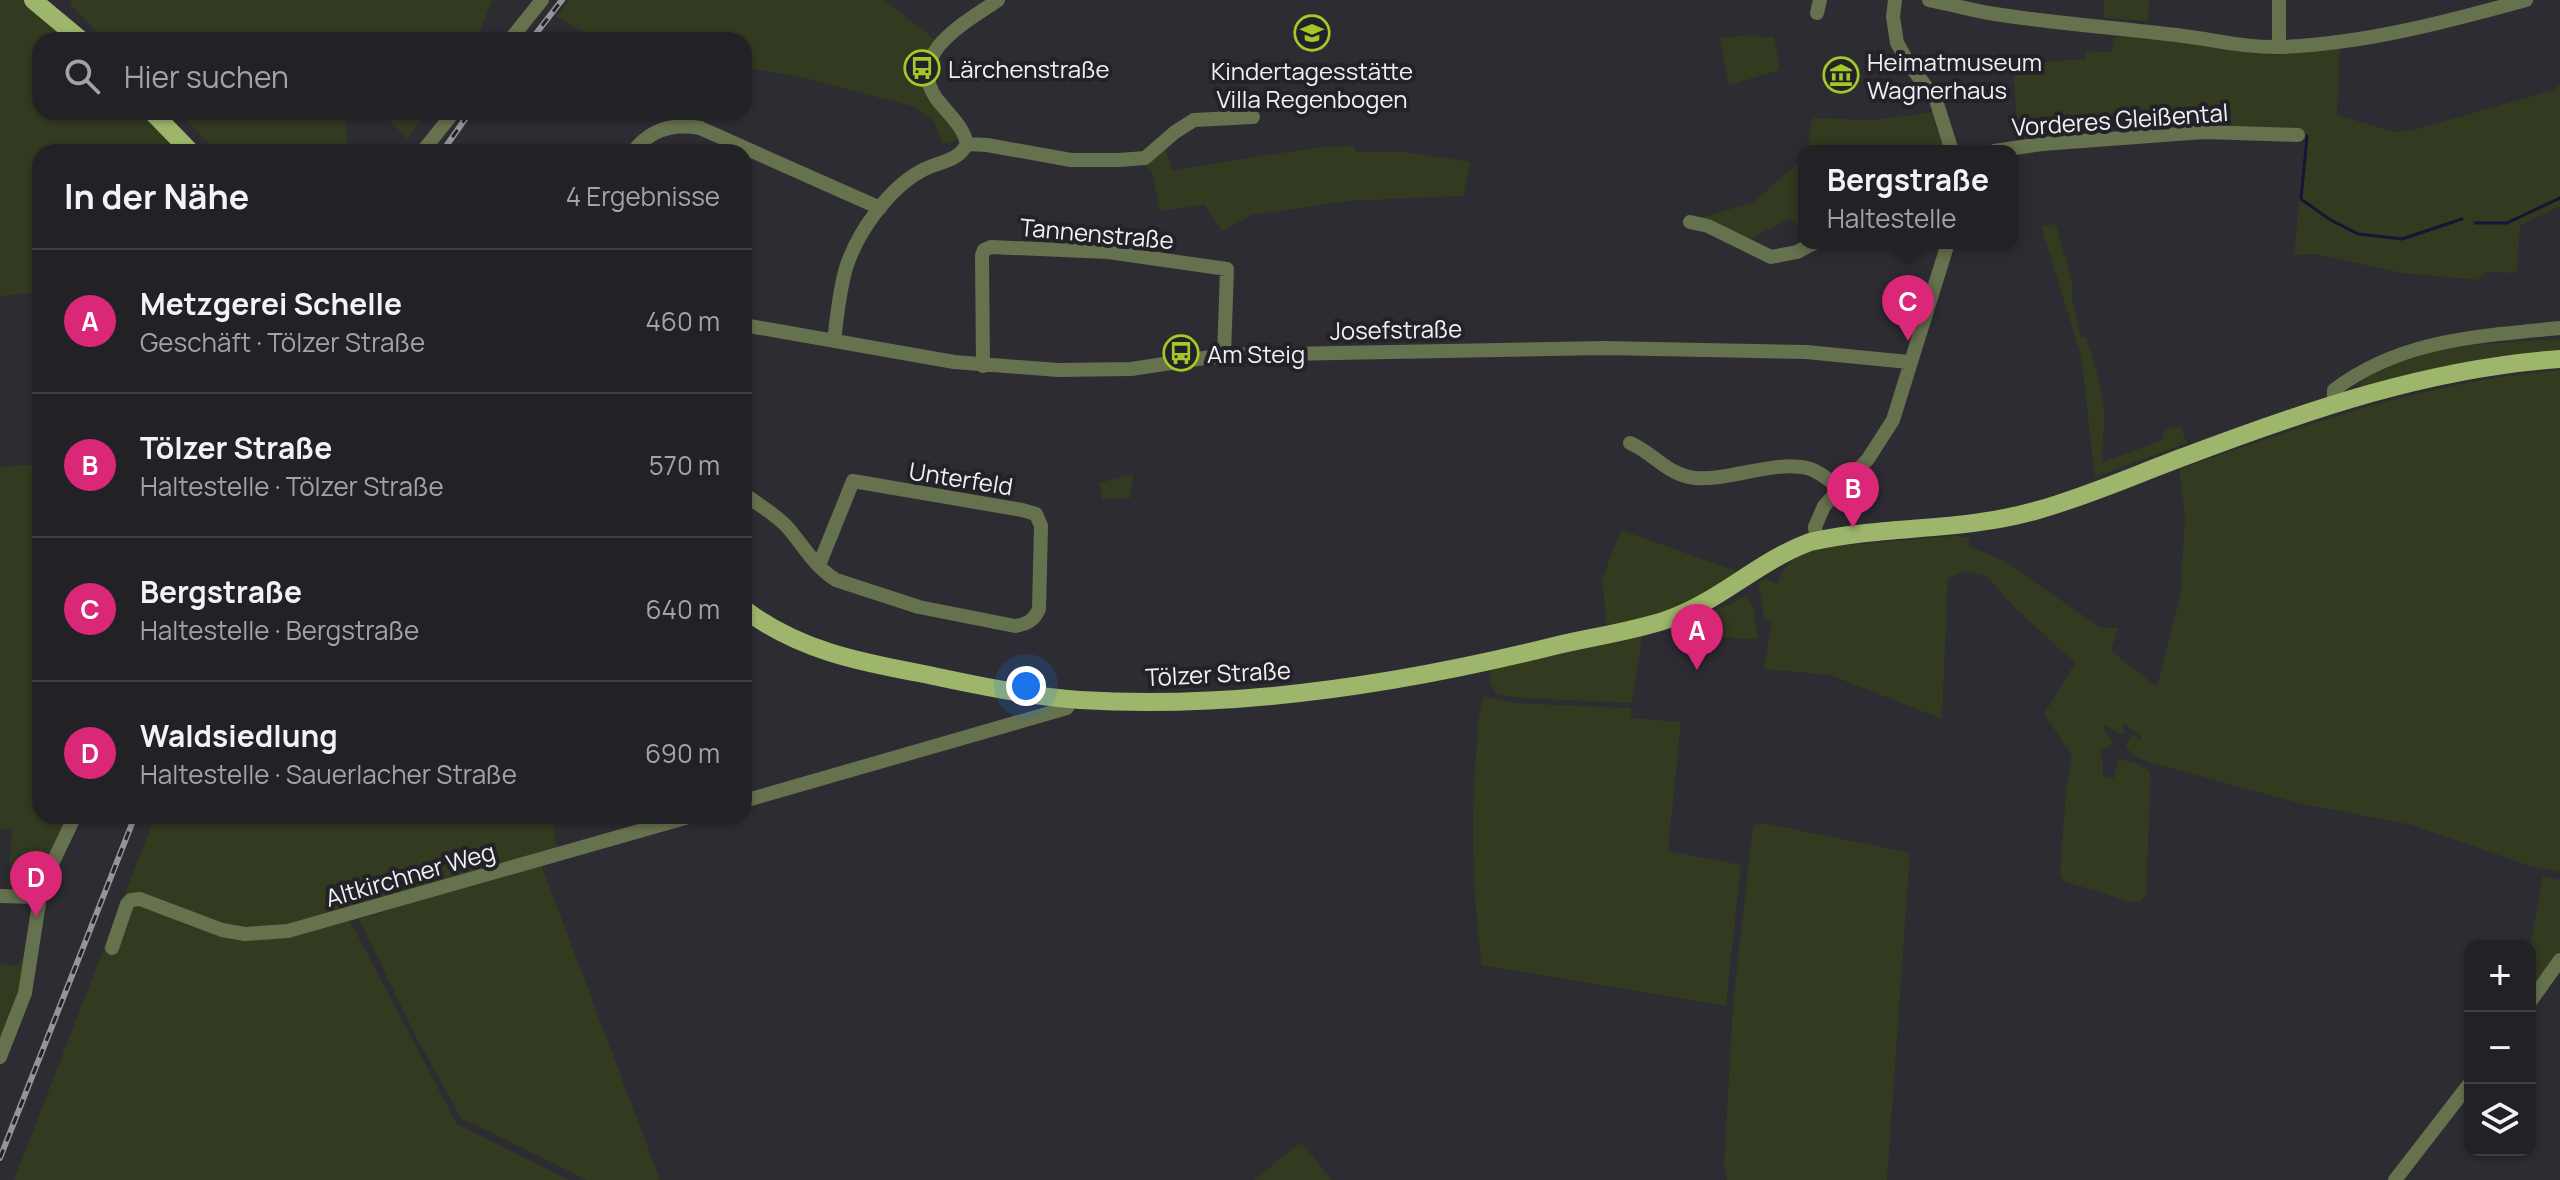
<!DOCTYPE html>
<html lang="de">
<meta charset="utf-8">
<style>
body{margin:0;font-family:Manrope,sans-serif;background:#2d2e32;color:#f1f3f6}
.controls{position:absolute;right:24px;bottom:24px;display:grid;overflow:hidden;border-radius:16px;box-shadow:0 2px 6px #0004}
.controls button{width:72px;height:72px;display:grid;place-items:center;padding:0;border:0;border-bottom:2px solid #3e3e43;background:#212126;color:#f1f3f6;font:40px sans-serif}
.you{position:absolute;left:1026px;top:686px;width:28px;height:28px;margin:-20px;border:6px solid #fff;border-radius:50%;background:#1a73e8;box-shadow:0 0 0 12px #1a73e833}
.badge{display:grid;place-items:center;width:52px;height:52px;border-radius:50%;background:#db2777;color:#fff;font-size:26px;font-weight:700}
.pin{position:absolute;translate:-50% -66px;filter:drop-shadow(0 2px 4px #0008)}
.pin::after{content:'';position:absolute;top:42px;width:28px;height:24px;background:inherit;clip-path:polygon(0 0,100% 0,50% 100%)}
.popup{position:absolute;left:1798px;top:145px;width:220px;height:104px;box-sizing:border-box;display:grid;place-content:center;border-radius:16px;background:#212126;filter:drop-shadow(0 2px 6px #0005);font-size:26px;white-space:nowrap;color:#a2a3a7}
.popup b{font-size:30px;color:#f1f3f6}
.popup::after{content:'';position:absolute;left:50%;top:100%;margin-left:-16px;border:16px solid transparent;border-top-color:#212126}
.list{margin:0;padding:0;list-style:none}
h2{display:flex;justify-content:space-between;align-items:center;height:104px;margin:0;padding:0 32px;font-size:34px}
h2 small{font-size:26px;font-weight:400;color:#a2a3a7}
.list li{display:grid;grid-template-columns:52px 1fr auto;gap:24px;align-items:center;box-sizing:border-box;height:144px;padding:0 32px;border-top:2px solid #3e3e43}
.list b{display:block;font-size:30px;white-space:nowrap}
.list p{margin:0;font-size:26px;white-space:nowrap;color:#a2a3a7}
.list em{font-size:26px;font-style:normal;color:#a2a3a7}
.icon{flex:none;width:44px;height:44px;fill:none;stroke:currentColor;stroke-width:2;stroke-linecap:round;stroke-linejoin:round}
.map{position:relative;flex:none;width:2560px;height:1180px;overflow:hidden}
.search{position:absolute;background:#212126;box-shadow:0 2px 6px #0004;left:32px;top:32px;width:720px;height:88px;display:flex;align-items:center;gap:20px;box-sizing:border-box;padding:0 28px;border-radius:24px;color:#a2a3a7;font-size:30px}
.panel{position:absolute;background:#212126;box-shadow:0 2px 6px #0004;left:32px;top:144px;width:720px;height:680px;border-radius:24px}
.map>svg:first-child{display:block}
</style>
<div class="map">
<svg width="2560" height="1180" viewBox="0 0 2560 1180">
<rect width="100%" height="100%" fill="#2c2c32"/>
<path fill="#323a20" d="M 0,0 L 25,0 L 72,40 L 40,40 L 40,112 L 143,112 L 181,152 L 40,152 L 40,292 L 0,296 Z
M 71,0 L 493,0 L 476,40 L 105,40 L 71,6 Z
M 569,0 L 884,0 L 936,40 L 924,74 L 963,139 L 942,144 L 935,123 L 915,107 L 809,79 L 744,67 L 744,40 L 600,40 L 556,17 Z
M 2104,0 L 2149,0 L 2148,21 L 2104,18 Z
M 2131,34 L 2185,40 L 2240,52 L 2278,55 L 2340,47 L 2337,115 L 2396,132 L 2417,129 L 2553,90 L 2560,84 L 2560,206 L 2520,225 L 2517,273 L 2487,272 L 2478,280 L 2402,273 L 2315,254 L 2294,255 L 2305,137 L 2294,132 L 2231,128 L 2231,121 L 2186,121 L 2029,135 L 2028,138 L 2019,139 L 2012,64 L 2086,59 L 2086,51 L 2112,52 L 2113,38 Z
M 1737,36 L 1774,37 L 1780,70 L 1729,85 L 1720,38 Z
M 178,112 L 345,112 L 348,152 L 218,152 Z
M 382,112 L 428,112 L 407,139 Z
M 1935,112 L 1945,151 L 1807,151 L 1812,118 L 1872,120 Z
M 1354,146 L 1356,152 L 1406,152 L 1471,162 L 1463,196 L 1348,201 L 1252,215 L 1222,231 L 1205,205 L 1160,211 L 1152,172 L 1144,165 L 1165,147 L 1172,170 L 1320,147 Z
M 1804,157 L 1804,229 L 1789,219 L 1746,241 L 1700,218 L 1754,202 Z
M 2056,224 L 2073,286 L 2072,300 L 2081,338 L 2086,337 C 2093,360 2103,388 2104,412 C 2105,429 2101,445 2103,462 L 2162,440 L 2164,430 L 2180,426 L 2187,443 L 2095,477 L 2081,357 L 2041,226 Z
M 2560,339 L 2560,353 L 2362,388 L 2359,383 C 2397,343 2506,343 2560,339 Z
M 2560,370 L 2560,872 L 2527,865 L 2412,825 L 2302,804 L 2148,762 L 2134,756 L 2126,747 L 2127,741 L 2133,734 L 2140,740 L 2142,737 L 2125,724 L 2122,727 L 2125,731 L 2122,735 L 2106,725 L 2103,729 L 2113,741 L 2109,747 L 2100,752 L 2103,762 L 2103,776 L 2113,779 L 2119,759 L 2139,764 L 2151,772 L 2146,894 L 2140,902 L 2131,902 L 2063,881 L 2060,874 L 2066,790 L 2072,756 L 2044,714 L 2075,663 L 2017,610 L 1986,576 L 1965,571 L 1948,578 L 1942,719 L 1830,675 L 1764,669 L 1772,619 L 1765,621 L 1758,583 L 1766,578 L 1777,584 C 1791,543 1836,546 1872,543 C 1899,541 1926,538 1954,536 L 1969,537 L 1969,546 L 2004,561 L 2100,627 L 2118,628 L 2111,651 L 2157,687 L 2180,597 L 2185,518 L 2179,469 C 2305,425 2426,381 2560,370 Z
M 40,464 L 40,816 L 69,816 L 39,870 L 27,884 L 8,887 L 12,829 L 0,829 L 0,467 Z
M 1133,474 L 1130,498 L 1102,499 L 1099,483 Z
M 1621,530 L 1739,572 L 1679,610 L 1607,629 L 1602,579 Z
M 1746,596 L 1753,605 L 1758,639 L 1689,637 L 1680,621 L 1705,616 Z
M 1643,631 L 1632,703 L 1518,698 L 1497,694 C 1489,684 1486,675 1495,665 Z
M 1486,697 L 1514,703 L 1631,708 L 1631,718 L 1681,722 L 1668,851 L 1741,865 L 1726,1006 L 1482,965 C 1473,900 1471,833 1475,768 C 1477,745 1477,722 1482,700 Z
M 155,816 L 552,816 L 558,852 L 349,919 L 457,1124 L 569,1180 L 14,1180 Z
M 1763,823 L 1910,853 L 1887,1180 L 1727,1180 L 1724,1165 L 1733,1004 L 1753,825 Z
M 541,864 L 660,1180 L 587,1180 L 461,1118 L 417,1039 L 359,919 Z
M 2543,876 L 2560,880 L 2560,950 L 2530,991 L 2530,946 Z
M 22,958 L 29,958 L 0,1050 L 0,963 L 16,967 Z
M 1301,1142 L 1332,1180 L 1254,1180 Z"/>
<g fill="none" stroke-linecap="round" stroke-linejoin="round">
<path stroke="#181435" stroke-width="3" d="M 2307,136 L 2301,199 L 2329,219 L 2358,234 L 2402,239 L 2462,219
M 1962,148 L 1991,147
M 2475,223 L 2507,223 L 2560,198"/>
<path stroke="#66714e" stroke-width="14" d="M 1895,0 L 1893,17 L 1897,43 L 1909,64 L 1936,100 L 1952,151
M 1929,0 C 1951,4 1973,11 1995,14 C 2058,24 2121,28 2183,36 C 2216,40 2247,48 2280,47 C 2363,44 2446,22 2526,0
M 1817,13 L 1820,0
M 510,40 L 542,0
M 2279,47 L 2279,0
M 967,144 L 987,145 L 1071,160 L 1119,160 L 1145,158 L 1175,132 L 1194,120 L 1253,117
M 967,144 C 963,125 947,113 936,98 C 905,53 968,21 998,0
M 1994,151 L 2042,144 L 2204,132 L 2298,135
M 422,152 L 454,112
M 633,152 C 650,129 673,123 700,128 L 880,208
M 1690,222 L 1708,226 L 1771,257 L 1797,252 L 1814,243
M 744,325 L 954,362 L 1058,370 L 1131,369 L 1224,355 L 1604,348 L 1806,352 L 1909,362
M 834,341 C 837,317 839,292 846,268 C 857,233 888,189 921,171 C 938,161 957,163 967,144
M 983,366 L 982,255 L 984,250 L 991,247 L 1108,252 L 1227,269 L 1224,355
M 2334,402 L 2334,390 C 2401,339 2480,336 2560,328
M 1630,443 C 1654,453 1667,475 1695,478 C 1729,481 1776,460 1807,468 C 1819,471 1829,480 1839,488
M 744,494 C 759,505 777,515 789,529 C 804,547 815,567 836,580 L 919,607 L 1015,626 C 1028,624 1034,620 1039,609 L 1041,526 L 1036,514 L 1022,510 L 853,481 L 819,565
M 1817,541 L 1815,527 L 1824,506 L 1868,459 L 1893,420 L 1948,243
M 744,801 L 1067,708 L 1071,699
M 0,896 L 40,897
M 112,948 L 127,904 L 131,900 L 140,899 L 222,930 L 245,934 L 288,931 L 692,816
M 2530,1002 L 2560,960
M 0,1057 L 25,993 L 40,897 L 51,866 L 75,816
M 2395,1180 L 2470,1083"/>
<path stroke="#9eb66b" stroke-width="18" d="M 33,0 L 81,40
M 152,112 L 191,152
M 744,609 C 798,650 859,662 924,674 C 975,685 1028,696 1080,700 C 1238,710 1401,684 1554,646 C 1591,637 1630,632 1666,620 C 1719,602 1758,561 1810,542 C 1885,525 1963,532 2038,510 C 2088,496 2137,474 2186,456 C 2308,410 2429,368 2560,359"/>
<defs>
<path id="rail" d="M 531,40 L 562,0
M 442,152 L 470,112
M 0,1158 L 135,816"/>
</defs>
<use href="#rail" stroke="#949499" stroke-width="6"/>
<use href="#rail" stroke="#222228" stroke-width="3" stroke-dasharray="9" stroke-linecap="butt"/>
</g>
<defs>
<symbol id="school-ring" viewBox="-11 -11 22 22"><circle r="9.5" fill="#222228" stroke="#a2c928" stroke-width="1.5"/><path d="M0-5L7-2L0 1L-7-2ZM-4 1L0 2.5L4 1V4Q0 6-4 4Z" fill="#a2c928"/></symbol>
<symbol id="bus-ring" viewBox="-11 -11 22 22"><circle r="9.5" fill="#222228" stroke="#a2c928" stroke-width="1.5"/><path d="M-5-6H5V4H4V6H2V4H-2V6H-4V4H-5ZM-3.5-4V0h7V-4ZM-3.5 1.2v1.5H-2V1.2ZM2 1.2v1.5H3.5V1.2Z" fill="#a2c928"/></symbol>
<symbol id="museum-ring" viewBox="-11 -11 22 22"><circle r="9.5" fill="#222228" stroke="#a2c928" stroke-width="1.5"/><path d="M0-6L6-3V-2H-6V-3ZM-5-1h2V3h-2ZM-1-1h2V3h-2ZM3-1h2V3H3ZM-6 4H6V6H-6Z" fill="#a2c928"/></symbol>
</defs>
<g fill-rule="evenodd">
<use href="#school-ring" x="1292" y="13" width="40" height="40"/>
<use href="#bus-ring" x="902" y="48" width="40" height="40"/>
<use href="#museum-ring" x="1821" y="55" width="40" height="40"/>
<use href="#bus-ring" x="1161" y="333" width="40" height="40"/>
</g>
<g text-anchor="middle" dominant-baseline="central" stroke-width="8" stroke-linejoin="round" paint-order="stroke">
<g font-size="24" fill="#f1f1f5" stroke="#222228" text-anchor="start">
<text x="1867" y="61">Heimatmuseum<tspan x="1867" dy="28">Wagnerhaus</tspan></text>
<text x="948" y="68">Lärchenstraße</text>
<text x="1312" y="70" text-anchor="middle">Kindertagesstätte<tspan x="1312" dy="28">Villa Regenbogen</tspan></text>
<text x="1207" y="353">Am Steig</text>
</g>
<g font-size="24" fill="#f1f1f5" stroke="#222228">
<text transform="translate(2120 119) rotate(-4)">Vorderes Gleißental</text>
<text transform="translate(1097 233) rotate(5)">Tannenstraße</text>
<text transform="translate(1396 329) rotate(-1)">Josefstraße</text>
<text transform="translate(961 478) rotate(9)">Unterfeld</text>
<text transform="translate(1218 673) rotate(-3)">Tölzer Straße</text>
<text transform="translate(410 874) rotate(-16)">Altkirchner Weg</text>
</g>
</g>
</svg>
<div class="controls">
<button>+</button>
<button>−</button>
<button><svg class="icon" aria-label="layers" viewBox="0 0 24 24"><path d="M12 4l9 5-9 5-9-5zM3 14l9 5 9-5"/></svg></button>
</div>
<div class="you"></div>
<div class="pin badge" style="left:1697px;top:670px">A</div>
<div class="pin badge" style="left:1853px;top:528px">B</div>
<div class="pin badge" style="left:1908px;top:341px">C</div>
<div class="popup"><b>Bergstraße</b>Haltestelle</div>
<div class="pin badge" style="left:36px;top:917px">D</div>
<div class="search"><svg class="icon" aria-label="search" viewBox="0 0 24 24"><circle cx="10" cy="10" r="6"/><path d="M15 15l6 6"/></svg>Hier suchen</div>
<section class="panel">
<h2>In der Nähe<small>4 Ergebnisse</small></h2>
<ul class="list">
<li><span class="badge">A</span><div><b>Metzgerei Schelle</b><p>Geschäft · Tölzer Straße</p></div><em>460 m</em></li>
<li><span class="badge">B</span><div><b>Tölzer Straße</b><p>Haltestelle · Tölzer Straße</p></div><em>570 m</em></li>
<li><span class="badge">C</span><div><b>Bergstraße</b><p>Haltestelle · Bergstraße</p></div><em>640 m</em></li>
<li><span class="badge">D</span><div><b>Waldsiedlung</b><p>Haltestelle · Sauerlacher Straße</p></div><em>690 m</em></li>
</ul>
</section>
</div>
